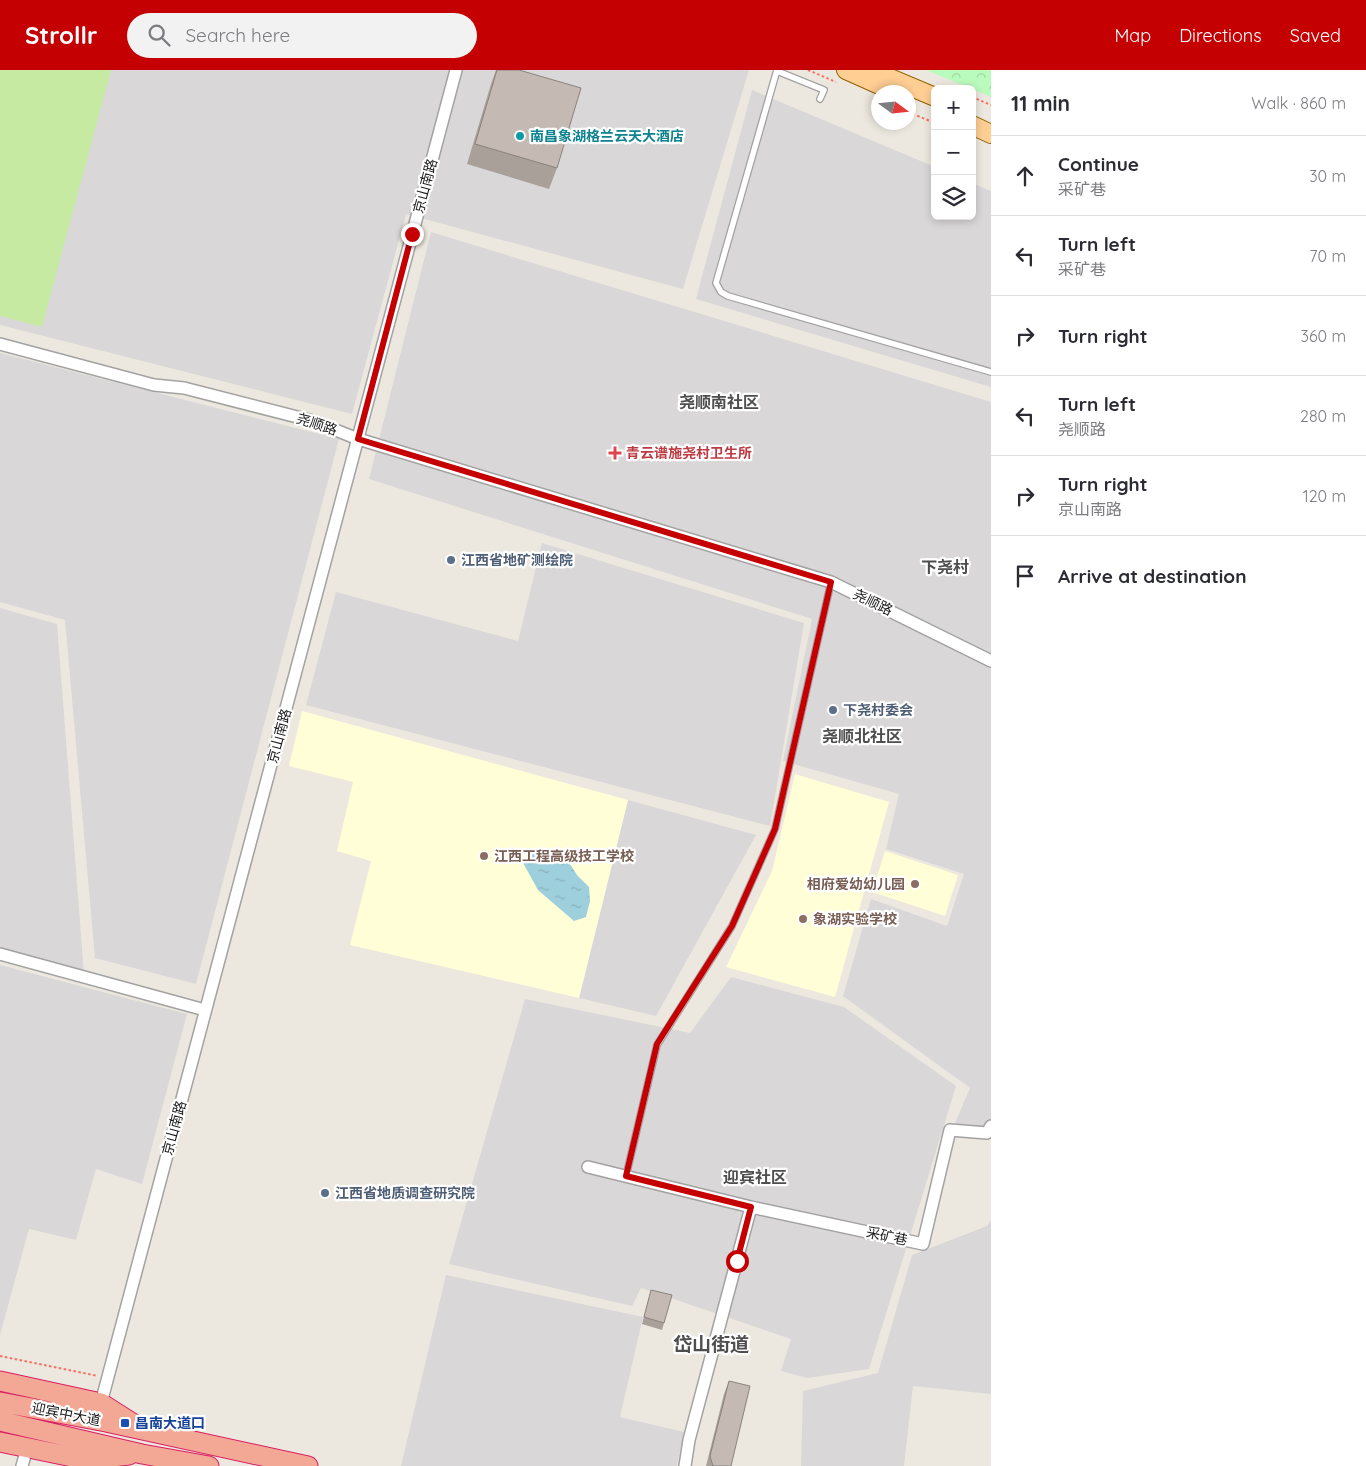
<!DOCTYPE html>
<meta charset="utf-8">
<style>
body{margin:0;font-family:Quicksand,"Noto Sans SC",sans-serif;background:#f2f2f3;color:#2b2b33}
.controls{position:absolute;right:15px;top:15px;display:grid;overflow:hidden;border-radius:8px;box-shadow:0 2px 8px #0003}
.controls button{width:45px;height:45px;display:grid;place-items:center;padding:0;border:0;border-bottom:1px solid #e1e1e2;background:#fff;color:#2b2b33;font:25px sans-serif}
.compass{position:absolute;left:871px;top:15px;width:45px;height:45px;border-radius:50%;background:#fff;box-shadow:0 2px 8px #0003;rotate:105deg}
.stop{position:absolute;width:15px;height:15px;margin:-11px;border:4px solid #c50003;border-radius:50%;background:#fff}
.stop.end{background:#c50003;border-color:#fff;box-shadow:0 1px 5px #0008}
.list{margin:0;padding:0;list-style:none}
h2{display:flex;justify-content:space-between;align-items:center;height:65px;margin:0;padding:0 20px;font-size:21px}
h2 small{font-size:16px;font-weight:400;color:#7c7c81}
.list li{display:grid;grid-template-columns:32px 1fr auto;gap:15px;align-items:center;box-sizing:border-box;height:80px;padding:0 20px;border-top:1px solid #e1e1e2}
.list b{display:block;font-size:19px;white-space:nowrap}
.list p{margin:0;font-size:16px;white-space:nowrap;color:#7c7c81}
.list em{font-size:16px;font-style:normal;color:#7c7c81}
.icon{flex:none;width:28px;height:28px;fill:none;stroke:currentColor;stroke-width:2;stroke-linecap:round;stroke-linejoin:round}
.map{position:relative;flex:none;width:991px;height:1396px;overflow:hidden}
header{display:flex;align-items:center;gap:30px;box-sizing:border-box;height:70px;padding:0 25px;background:#c50003;color:#fff}
header strong{font-size:24px}
nav{display:flex;gap:28px;margin-inline-start:auto;font-size:18px}
.search{width:350px;height:45px;background:#f2f2f3;display:flex;align-items:center;gap:12px;box-sizing:border-box;padding:0 18px;border-radius:28px;color:#7c7c81;font-size:19px}
main{display:flex}
aside{flex:1;background:#fff}
.map>svg:first-child{display:block}
</style>
<header>
<strong>Strollr</strong>
<div class="search"><svg class="icon" aria-label="search" viewBox="0 0 24 24"><circle cx="10" cy="10" r="6"/><path d="M15 15l6 6"/></svg>Search here</div>
<nav><a>Map</a><a>Directions</a><a>Saved</a></nav>
</header>
<main>
<div class="map">
<svg width="991" height="1396" viewBox="0 0 991 1396">
<defs>
<pattern id="park-crowns" width="20" height="18" patternUnits="userSpaceOnUse" patternTransform="scale(1.25)"><rect width="20" height="18" fill="#b9fabd"/><path d="M2 6a3 3 0 1 1 6 0M12 15a3 3 0 1 1 6 0" fill="none" stroke="#9ed6a2"/></pattern>
<pattern id="water-ripples" width="26" height="14" patternUnits="userSpaceOnUse" patternTransform="scale(1.25)"><rect width="26" height="14" fill="#9ecfdc"/><path d="M2 4q2-2 4 0t4 0M15 11q2-2 4 0t4 0" fill="none" stroke="#88b1bc"/></pattern>
</defs>
<rect width="100%" height="100%" fill="#ede8df"/>
<path fill="#d9d7d8" d="M 0,0 L 749,0 L 683,219 L 406,144 L 352,344 L 0,255 Z
M 752,20 L 935,97 L 935,146 L 972,146 L 972,113 L 991,121 L 991,317 L 696,229 Z
M 431,162 L 991,332 L 991,1050 L 984,1063 L 955,1053 L 970,1018 L 843,926 L 871,829 L 947,856 L 964,804 L 886,779 L 899,724 L 783,691 L 812,549 L 369,409 Z
M 0,283 L 339,369 L 196,914 L 95,888 L 65,550 L 0,532 Z
M 542,473 L 804,553 L 770,756 L 306,635 L 336,522 L 518,571 Z
M 0,538 L 57,554 L 84,904 L 0,882 Z
M 628,730 L 756,765 L 656,946 L 579,928 Z
M 0,895 L 187,944 L 142,1114 L 96,1099 L 76,1170 L 29,1159 L 0,1265 Z
M 731,907 L 844,937 L 956,1016 L 869,1299 L 807,1308 L 781,1301 L 791,1269 L 641,1218 L 632,1236 L 449,1194 L 525,929 L 690,963 Z
M 991,1150 L 991,1324 L 913,1316 L 904,1396 L 801,1396 L 803,1321 L 878,1303 L 912,1185 L 987,1156 Z
M 446,1205 L 643,1247 L 620,1347 L 684,1362 L 677,1396 L 401,1396 Z"/>
<path fill="#fffed6" d="M 302,641 L 628,730 L 579,928 L 350,875 L 371,791 L 337,781 L 353,712 L 289,696 Z
M 795,704 L 889,732 L 835,927 L 726,897 L 772,801 Z
M 885,781 L 958,805 L 945,846 L 872,822 Z"/>
<path fill="#c7eaa3" d="M 0,0 L 111,0 L 42,257 L 0,246 Z"/>
<path fill="url(#park-crowns)" d="M 926,0 L 991,0 L 991,27 Z"/>
<path fill="url(#water-ripples)" d="M 532,779 L 553,781 L 566,788 L 577,805 L 589,817 L 590,831 L 586,847 L 574,851 L 538,820 L 522,791 Z"/>
<g fill="none" stroke-linecap="round" stroke-linejoin="round">
<defs>
<path id="service" d="M 777,0 L 716,213 L 721,222 L 728,226 L 991,302
M 777,1 L 824,20 L 820,29
M 626,1106 L 657,975 L 732,856 L 775,759 L 831,512"/>
<path id="minor" d="M 0,274 L 154,315 L 184,318 L 313,351 L 358,369 L 831,512 L 991,591
M 0,884 L 205,940
M 588,1097 L 751,1137 L 689,1370 L 685,1396
M 751,1137 L 923,1174 L 950,1060 L 987,1063 L 991,1056
M 101,1333 L 456,0
M 22,1396 L 27,1378"/>
<path id="primary" d="M 846,0 L 882,16
M 871,0 L 935,27
M 972,55 L 991,64"/>
<path id="trunk" d="M 0,1311 L 101,1333 L 134,1354
M 0,1332 L 106,1352 L 308,1396
M 0,1351 L 142,1384 L 209,1396
M 0,1372 L 87,1390 L 129,1385"/>
</defs>
<use href="#service" stroke="#a2a2a2" stroke-width="8"/>
<use href="#minor" stroke="#a2a2a2" stroke-width="14"/>
<use href="#primary" stroke="#915f00" stroke-width="20"/>
<use href="#trunk" stroke="#d91e62" stroke-width="21"/>
<path stroke="#fd6d60" stroke-width="2" stroke-dasharray="2.5 2.5" stroke-linecap="butt" d="M 808,0 L 836,12
M 945,16 L 953,19
M 972,27 L 991,35
M 908,42 L 935,53
M 0,1286 L 98,1306"/>
<use href="#service" stroke="#fff" stroke-width="5.5"/>
<use href="#minor" stroke="#fff" stroke-width="11"/>
<use href="#primary" stroke="#fece93" stroke-width="18"/>
<use href="#trunk" stroke="#f3a896" stroke-width="19"/>
</g>
<path fill="#a9a09a" d="M 496,0 L 557,98 L 549,119 L 467,94 L 491,14 Z
M 651,1220 L 664,1253 L 662,1260 L 642,1254 Z
M 729,1311 L 731,1396 L 706,1396 L 724,1324 Z"/>
<path fill="#c4bab3" stroke="#89827d" d="M 497,0 L 519,0 L 581,18 L 557,98 L 475,74 Z
M 651,1220 L 672,1225 L 664,1253 L 644,1247 Z
M 729,1311 L 750,1316 L 731,1396 L 713,1396 L 710,1386 Z"/>
<g fill="none" stroke-linecap="round" stroke-linejoin="round">
<path stroke="#c50003" stroke-width="6" d="M 412,164 L 358,369 L 831,512 L 775,759 L 732,856 L 657,974 L 626,1106 L 751,1137 L 737,1191"/>
</g>
<circle fill="#0f9aa8" stroke="#fff" stroke-width="2" cx="520" cy="66" r="5"/>
<path fill="#e0444e" stroke="#fff" stroke-width="2" d="M612.5 375.5h5v5h5v5h-5v5h-5v-5h-5v-5h5z"/>
<g fill="#5c6f8a" stroke="#fff" stroke-width="2">
<circle cx="451" cy="490" r="5"/>
<circle cx="833" cy="640" r="5"/>
<circle cx="325" cy="1123" r="5"/>
</g>
<g fill="#8d6e63" stroke="#fff" stroke-width="2">
<circle cx="484" cy="786" r="5"/>
<circle cx="915" cy="814" r="5"/>
<circle cx="803" cy="849" r="5"/>
</g>
<rect fill="#1a4fb4" stroke="#fff" stroke-width="2" x="120" y="1348" width="10" height="10" rx="2.5"/>
<g text-anchor="middle" dominant-baseline="central" stroke-width="4.5" stroke-linejoin="round" paint-order="stroke">
<g font-size="14" font-weight="bold" fill="#0d838f" stroke="#fff" text-anchor="start">
<text x="530" y="66">南昌象湖格兰云天大酒店</text>
</g>
<g font-size="14" fill="#1b1b1b" stroke="#fff">
<text transform="translate(425 116) rotate(-75)">京山南路</text>
<text transform="translate(317 354) rotate(18)">尧顺路</text>
<text transform="translate(873 532) rotate(26)">尧顺路</text>
<text transform="translate(279 666) rotate(-75)">京山南路</text>
<text transform="translate(174 1058) rotate(-75)">京山南路</text>
<text transform="translate(887 1166) rotate(12)">采矿巷</text>
<text transform="translate(66 1344) rotate(11)">迎宾中大道</text>
</g>
<g font-size="14" font-weight="bold" fill="#be3a42" stroke="#fff" text-anchor="start">
<text x="626" y="383">青云谱施尧村卫生所</text>
</g>
<g font-size="14" font-weight="bold" fill="#4e5e75" stroke="#fff" text-anchor="start">
<text x="461" y="490">江西省地矿测绘院</text>
<text x="843" y="640">下尧村委会</text>
<text x="335" y="1123">江西省地质调查研究院</text>
</g>
<g font-size="14" font-weight="bold" fill="#785e54" stroke="#fff" text-anchor="start">
<text x="494" y="786">江西工程高级技工学校</text>
<text x="905" y="814" text-anchor="end">相府爱幼幼儿园</text>
<text x="813" y="849">象湖实验学校</text>
</g>
<g font-size="14" font-weight="bold" fill="#164399" stroke="#fff" text-anchor="start">
<text x="135" y="1353">昌南大道口</text>
</g>
<g font-size="16" font-weight="bold" fill="#4e4e4e" stroke="#fff">
<text x="719" y="332">尧顺南社区</text>
<text x="945" y="497">下尧村</text>
<text x="862" y="666">尧顺北社区</text>
<text x="755" y="1107">迎宾社区</text>
</g>
<g font-size="19" font-weight="bold" fill="#4e4e4e" stroke="#fff">
<text x="711" y="1274">岱山街道</text>
</g>
</g>
</svg>
<div class="controls">
<button>+</button>
<button>−</button>
<button><svg class="icon" aria-label="layers" viewBox="0 0 24 24"><path d="M12 4l9 5-9 5-9-5zM3 14l9 5 9-5"/></svg></button>
</div>
<svg class="compass" viewBox="-18 -18 36 36"><path d="M0-13l5 13h-10z" fill="#e53935"/><path d="M0 13l5-13h-10z" fill="#7c7c81"/></svg>
<div class="stop" style="left:737px;top:1191px"></div>
<div class="stop end" style="left:412px;top:164px"></div>
</div>
<aside>
<h2>11 min<small>Walk · 860 m</small></h2>
<ul class="list">
<li><svg class="icon" aria-label="ahead" viewBox="0 0 24 24"><path d="M12 20V5M6 11l6-6 6 6"/></svg><div><b>Continue</b><p>采矿巷</p></div><em>30 m</em></li>
<li><svg class="icon" aria-label="left" viewBox="0 0 24 24"><path d="M17 20v-9H6M10 6l-5 5 5 5"/></svg><div><b>Turn left</b><p>采矿巷</p></div><em>70 m</em></li>
<li><svg class="icon" aria-label="right" viewBox="0 0 24 24"><path d="M7 20v-9h11M14 6l5 5-5 5"/></svg><div><b>Turn right</b></div><em>360 m</em></li>
<li><svg class="icon" aria-label="left" viewBox="0 0 24 24"><path d="M17 20v-9H6M10 6l-5 5 5 5"/></svg><div><b>Turn left</b><p>尧顺路</p></div><em>280 m</em></li>
<li><svg class="icon" aria-label="right" viewBox="0 0 24 24"><path d="M7 20v-9h11M14 6l5 5-5 5"/></svg><div><b>Turn right</b><p>京山南路</p></div><em>120 m</em></li>
<li><svg class="icon" aria-label="arrive" viewBox="0 0 24 24"><path d="M6 21V4h12l-3 4 3 4H6"/></svg><div><b>Arrive at destination</b></div></li>
</ul>
</aside>
</main>
